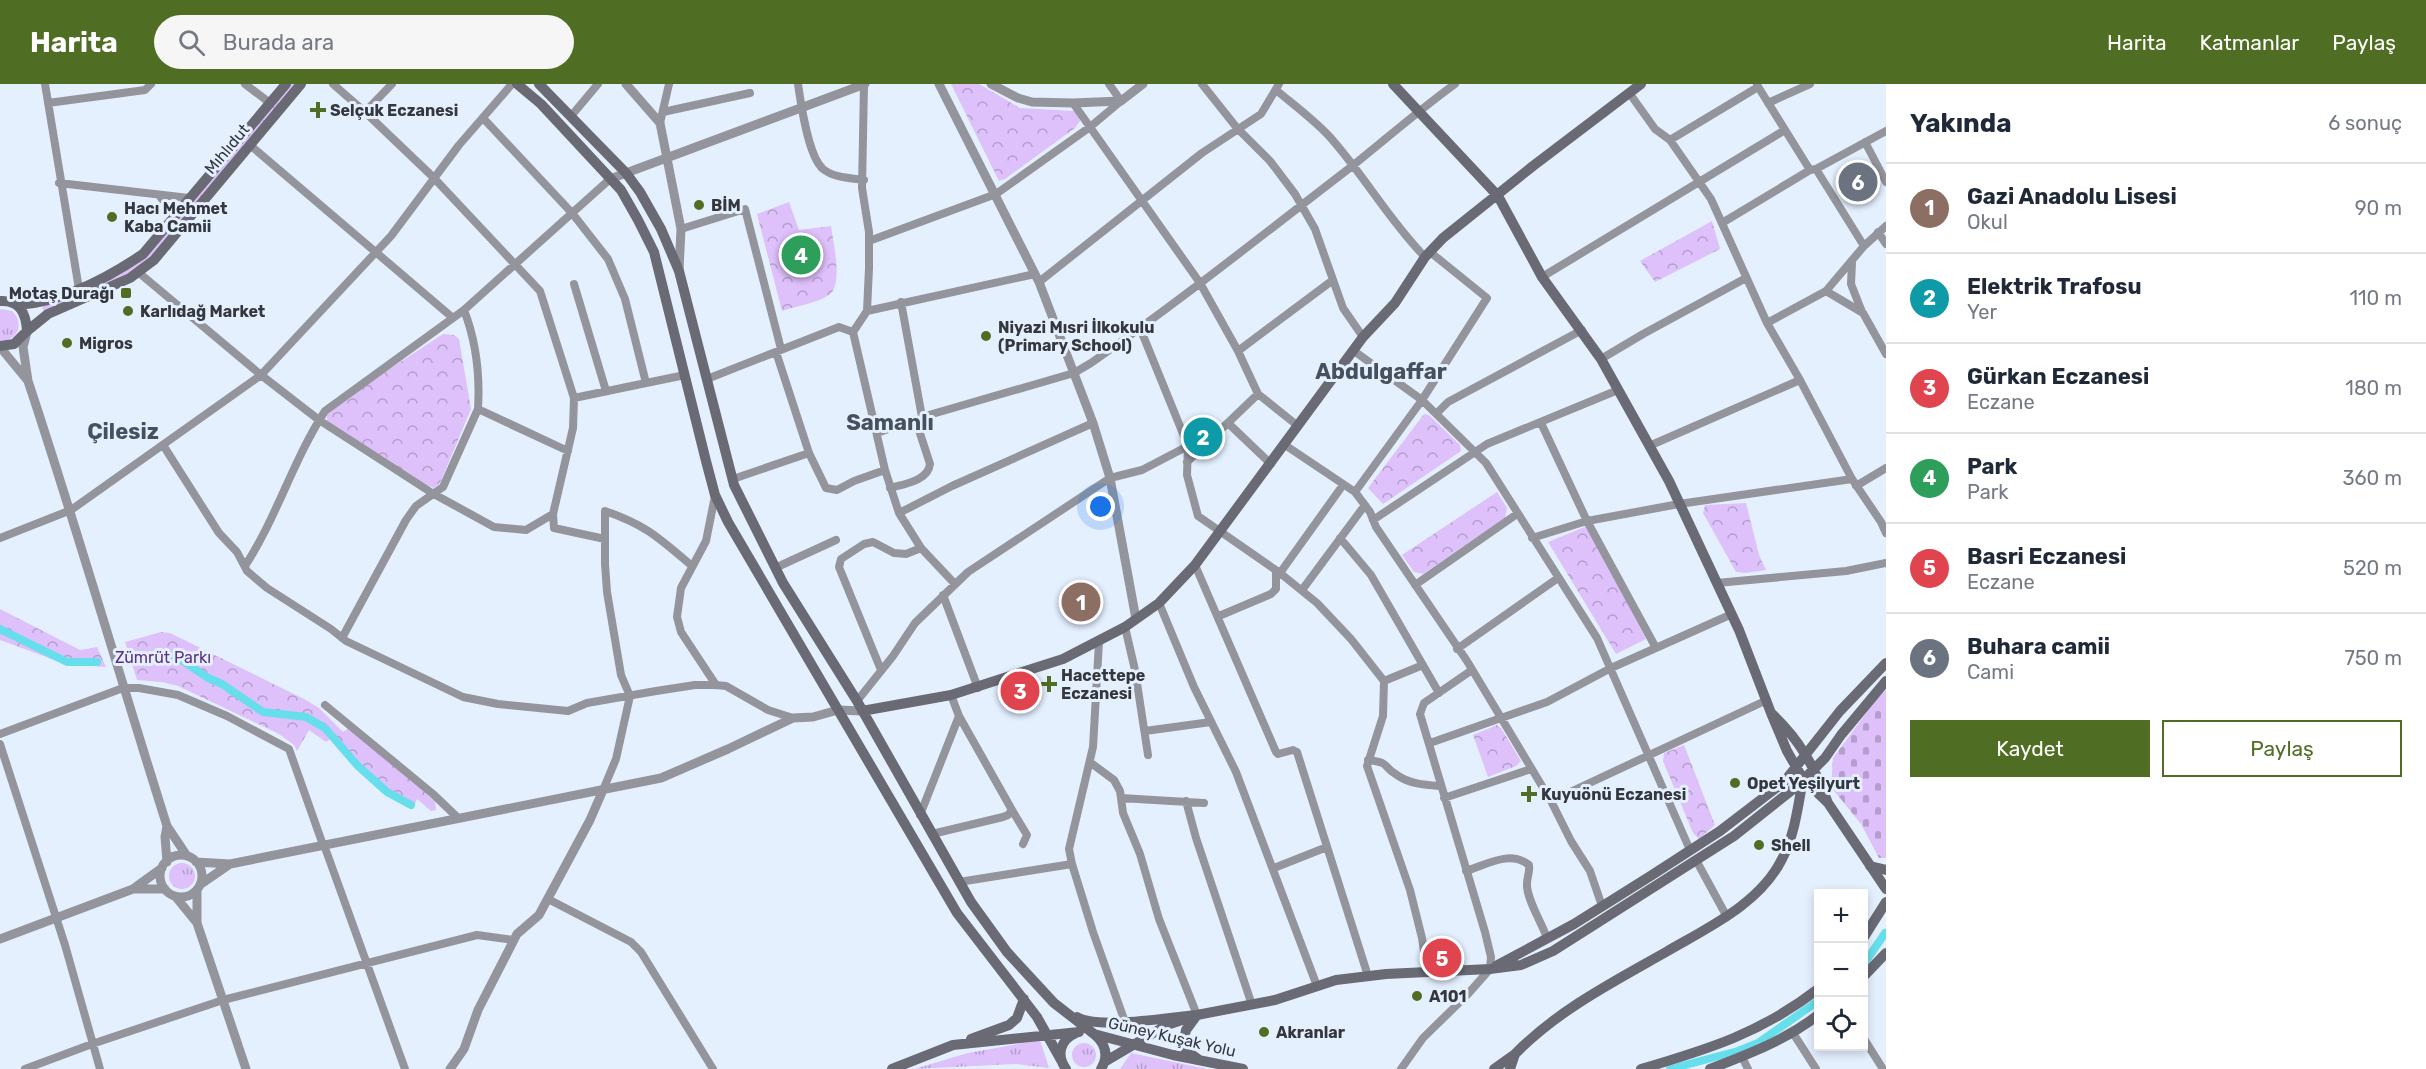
<!DOCTYPE html>
<html lang="tr">
<meta charset="utf-8">
<style>
body{margin:0;font-family:Rubik,sans-serif;background:#f6f6f7;color:#1f2937}
.controls{position:absolute;right:18px;bottom:18px;display:grid;overflow:hidden;border-radius:0px;box-shadow:0 3px 9px #0003}
.controls button{width:54px;height:54px;display:grid;place-items:center;padding:0;border:0;border-bottom:2px solid #e0e1e3;background:#fff;color:#1f2937;font:30px sans-serif}
.you{position:absolute;left:1101px;top:423px;width:21px;height:21px;margin:-15px;border:4px solid #fff;border-radius:50%;background:#1a73e8;box-shadow:0 0 0 9px #1a73e833}
.badge{display:grid;place-items:center;width:39px;height:39px;border-radius:50%;background:#506e23;color:#fff;font-size:20px;font-weight:700}
.pin{position:absolute;translate:-50% -50%;border:3px solid #fff;box-shadow:0 2px 6px #0006}
.list{margin:0;padding:0;list-style:none}
h2{display:flex;justify-content:space-between;align-items:center;height:78px;margin:0;padding:0 24px;font-size:26px}
h2 small{font-size:20px;font-weight:400;color:#747a83}
.list li{display:grid;grid-template-columns:39px 1fr auto;gap:18px;align-items:center;box-sizing:border-box;height:90px;padding:0 24px;border-top:2px solid #e0e1e3}
.list b{display:block;font-size:22px;white-space:nowrap}
.list p{margin:0;font-size:20px;white-space:nowrap;color:#747a83}
.list em{font-size:20px;font-style:normal;color:#747a83}
.actions{display:flex;gap:12px;padding:18px 24px}
.actions a{flex:1;padding:14px 0;border:2px solid #506e23;border-radius:0px;text-align:center;font-size:21px;color:#506e23}
.actions .main{background:#506e23;color:#fff}
.icon{flex:none;width:33px;height:33px;fill:none;stroke:currentColor;stroke-width:2;stroke-linecap:round;stroke-linejoin:round}
.map{position:relative;flex:none;width:1886px;height:985px;overflow:hidden}
header{display:flex;align-items:center;gap:36px;box-sizing:border-box;height:84px;padding:0 30px;background:#506e23;color:#fff}
header strong{font-size:28px}
nav{display:flex;gap:33px;margin-inline-start:auto;font-size:21px}
.search{width:420px;height:54px;background:#f6f6f7;display:flex;align-items:center;gap:15px;box-sizing:border-box;padding:0 21px;border-radius:33px;color:#747a83;font-size:22px}
main{display:flex}
aside{flex:1;background:#fff}
.map>svg:first-child{display:block}
</style>
<header>
<strong>Harita</strong>
<div class="search"><svg class="icon" aria-label="search" viewBox="0 0 24 24"><circle cx="10" cy="10" r="6"/><path d="M15 15l6 6"/></svg>Burada ara</div>
<nav><a>Harita</a><a>Katmanlar</a><a>Paylaş</a></nav>
</header>
<main>
<div class="map">
<svg width="1886" height="985" viewBox="0 0 1886 985">
<defs>
<pattern id="grass-tufts" width="24" height="20" patternUnits="userSpaceOnUse" patternTransform="scale(1.5)"><rect width="24" height="20" fill="#dec0fb"/><path d="M3 7l-1-3M5 7V3M7 7l1-3M15 17l-1-3M17 17v-4M19 17l1-3" fill="none" stroke="#b59dcd"/></pattern>
<pattern id="forest-crowns" width="20" height="18" patternUnits="userSpaceOnUse" patternTransform="scale(1.5)"><rect width="20" height="18" fill="#dec0fb"/><path d="M2 6a3 3 0 1 1 6 0M12 15a3 3 0 1 1 6 0" fill="none" stroke="#b59dcd"/></pattern>
<pattern id="cemetery-stones" width="16" height="16" patternUnits="userSpaceOnUse" patternTransform="scale(1.5)"><rect width="16" height="16" fill="#dec0fb"/><path d="M2 7V4a2 2 0 0 1 4 0v3zM10 15v-3a2 2 0 0 1 4 0v3z" fill="#b59dcd"/></pattern>
</defs>
<rect width="100%" height="100%" fill="#e5f0ff"/>
<path fill="url(#grass-tufts)" d="M 291,0 L 296,0 L 154,169 L 129,190 L 44,228 L 42,223 L 118,192 L 141,177 Z
M 0,225 L 12,227 C 25,239 18,257 0,257 Z
M169 792a13 13 0 1 1 26 0a13 13 0 1 1-26 0Z
M 1040,956 L 1049,984 L 1015,980 L 914,985 L 968,969 Z
M1072 971a12 12 0 1 1 24 0a12 12 0 1 1-24 0Z
M 1131,969 L 1207,985 L 1120,985 Z"/>
<path fill="url(#forest-crowns)" d="M 951,0 L 979,0 L 1020,24 L 1074,27 L 1078,30 L 1080,37 L 1075,44 L 1005,95 L 999,97 Z
M 789,118 L 799,146 L 831,142 C 833,157 843,200 830,210 C 819,219 796,222 782,227 L 757,130 Z
M 1712,137 L 1720,165 L 1655,198 L 1640,177 Z
M 443,250 L 454,251 L 459,255 L 471,325 L 440,399 L 434,404 L 423,400 L 327,337 L 327,331 L 347,313 Z
M 1424,330 L 1429,331 L 1460,361 L 1461,367 L 1383,420 L 1368,404 Z
M 1497,408 L 1507,424 L 1505,434 L 1423,490 L 1414,488 L 1402,471 Z
M 1746,419 L 1759,471 L 1766,486 L 1745,489 L 1736,488 L 1703,429 L 1705,421 Z
M 1587,442 L 1646,555 L 1616,570 L 1548,458 Z
M 0,525 L 80,566 L 97,563 L 106,583 L 65,580 L 0,556 Z
M 161,548 L 170,549 L 304,615 L 319,624 L 343,648 L 349,644 L 422,705 L 435,718 L 436,726 L 431,727 L 417,715 L 413,724 L 388,710 L 330,655 L 326,658 L 309,646 L 297,667 L 294,661 L 279,650 L 178,602 L 162,598 L 137,596 L 125,558 Z
M 1497,641 L 1501,644 L 1521,677 L 1516,682 L 1488,693 L 1473,651 Z
M 1684,661 L 1715,741 L 1699,755 L 1693,749 L 1663,677 L 1664,669 Z"/>
<path fill="url(#cemetery-stones)" d="M 1886,606 L 1886,774 L 1879,774 L 1861,740 L 1831,703 L 1833,674 L 1875,617 Z"/>
<g fill="none" stroke-linecap="round" stroke-linejoin="round">
<path stroke="#67deeb" stroke-width="8" d="M 0,545 L 67,578 L 97,578
M 133,573 L 174,571 L 208,594 L 222,600 L 263,628 L 306,633 L 325,644 L 357,681 L 387,708 L 411,721
M 1864,880 L 1885,849
M 1670,985 L 1738,967 L 1758,959 L 1818,917"/>
<path stroke="#94959c" stroke-width="8" d="M 45,0 L 79,205
M 245,0 L 270,19
M 333,0 L 365,28 L 433,93 L 540,207 L 574,314 L 573,344 L 553,430 L 554,444 L 605,455
M 798,0 C 801,20 808,72 823,85 C 834,94 851,94 864,96
M 1202,0 L 1237,44 L 1270,77 L 1295,110 L 1315,145 L 1343,224 L 1363,253
M 864,1 L 862,104 L 869,148 L 869,184 L 867,227 L 853,248 L 885,386 L 899,429 L 921,464 L 955,500
M 1757,1 L 1810,86
M 1276,6 C 1294,21 1313,35 1329,52 C 1364,91 1388,135 1425,173
M 1630,10 L 1655,45 L 1670,56 L 1711,115 L 1767,239 L 1800,296 L 1852,395 L 1881,438 L 1886,449
M 48,19 L 145,6 L 151,0
M 1073,19 L 1200,199 L 1238,267 L 1258,310 L 1298,342
M 1768,19 L 1810,0
M 365,28 L 392,0
M 663,28 L 750,9
M 572,31 L 598,0
M 483,34 L 572,129 L 608,175 L 625,215 L 646,299 L 685,291
M 660,39 L 669,0
M 1670,56 L 1758,3
M 1865,58 L 1886,98
M 250,61 L 453,234
M 1816,85 L 1864,162
M 59,99 L 189,114
M 159,111 L 174,131
M 1722,139 L 1810,86 L 1816,85 L 1886,47
M 681,145 L 745,125 L 781,265
M 1878,148 L 1886,160
M 869,157 L 996,110 L 1090,43 L 1121,17 L 1109,0
M 1852,179 L 1851,200 L 1862,228
M 138,188 L 261,291 L 319,336 L 432,409 L 494,443 L 526,446 L 553,430
M 1542,193 L 1785,46
M 1039,198 L 1202,69 L 1261,30 L 1279,0
M 574,200 L 606,307
M 1826,207 L 1863,229 L 1886,270
M 901,218 L 922,333 L 918,335
M 464,226 C 476,257 480,292 478,325 L 568,367
M 867,227 L 1035,190
M 1767,239 L 1826,207 L 1864,162 L 1886,142
M 1140,244 L 1188,362 L 1187,391 L 1198,432 L 1280,489 L 1317,519 L 1351,555 L 1384,597 L 1383,632 L 1367,682 L 1410,806 L 1422,854 L 1427,889
M 1238,267 L 1333,196
M 1354,267 L 1422,316 L 1486,379 L 1597,554 L 1690,766
M 776,268 L 809,369 L 826,404 L 837,406 L 854,397 L 885,386
M 1601,275 L 1643,250 L 1746,194
M 707,295 L 839,243 L 853,248
M 574,314 L 646,299
M 1437,329 L 1448,318 L 1582,246
M 1228,339 L 1271,380
M 1541,339 L 1587,437 L 1656,564
M 877,349 L 922,333 L 1074,289 L 1091,279 C 1180,217 1265,149 1351,83 C 1386,55 1419,26 1455,0
M 163,361 L 219,449 L 237,468 L 247,487 L 267,504 L 331,545 L 346,557 L 463,613 L 498,620 L 568,627 L 587,619 L 656,607 L 695,601 L 716,601 L 726,602 L 768,626 L 793,634
M 1285,361 L 1355,408 L 1370,428 L 1376,443 L 1467,577 L 1551,717 L 1571,757 L 1590,787 L 1602,822
M 1649,362 L 1800,296
M 1187,378 L 1258,310
M 733,395 L 809,369
M 1856,402 L 1886,384
M 890,404 C 904,400 928,397 930,380 L 916,337
M 1355,408 L 1422,316 L 1487,214 L 1430,168
M 715,412 L 706,457 L 681,504 L 677,533 L 681,548 L 716,601
M 899,429 L 952,402 L 1093,339
M 1373,436 L 1487,360 L 1618,306
M 0,454 L 71,426 L 261,291 L 391,152 L 459,61 L 512,0
M 1340,454 L 1371,491 L 1439,609
M 1532,454 L 1587,437 L 1679,420 L 1852,395
M 1195,481 L 1276,668 L 1278,670 L 1293,666 L 1297,668 L 1368,892
M 245,482 C 277,433 293,376 325,327 L 464,226 L 610,95
M 775,484 L 836,456
M 1280,489 L 1343,401
M 1717,499 L 1846,487 L 1886,479
M 1415,501 L 1517,430
M 1302,506 L 1365,421
M 943,511 L 978,604
M 1159,519 L 1194,603 L 1236,688 L 1317,902
M 1219,532 L 1271,510 L 1276,505 L 1276,487
M 1125,543 L 1135,586 L 1148,671
M 342,554 L 406,436 L 416,422 L 443,403 L 478,325
M 1099,558 L 1093,663 L 1069,765 L 1072,780 L 1093,848 L 1125,938
M 1457,565 L 1558,494
M 881,586 L 839,483 L 841,475 L 864,460 L 873,458 L 894,469 L 906,470 L 921,464
M 1384,597 L 1423,581
M 857,617 L 893,572 L 915,539 L 968,488 L 1110,394 L 1142,386 L 1188,362
M 325,621 L 433,710 L 457,733
M 1145,647 L 1211,638
M 0,650 L 123,604 L 139,604 L 178,611 L 227,632 L 289,665 L 323,761
M 1430,659 L 1547,618 L 1611,584 L 1732,530
M 0,660 L 65,861 L 100,985
M 1368,676 C 1392,679 1381,682 1397,691 C 1409,700 1426,701 1440,702
M 1091,679 L 1114,696 L 1120,707 L 1123,729 L 1140,770 L 1159,835 L 1197,931
M 603,706 L 616,675 L 630,612 L 621,591 L 607,508 L 605,480 L 605,427 C 646,441 659,454 692,482
M 1121,714 L 1204,719
M 1444,714 L 1531,685
M 1186,717 L 1196,754 L 1252,921
M 1551,717 L 1767,616
M 1012,726 L 1027,751 L 1023,760
M 920,731 L 959,632
M 932,750 L 1003,733 L 1008,731 L 1012,726 L 959,632 L 951,611
M 324,761 L 405,985
M 1696,776 L 1727,833
M 1274,784 L 1327,763
M 1466,787 C 1488,780 1510,766 1529,781 C 1530,789 1527,792 1527,800 C 1526,814 1542,839 1547,854
M 959,798 L 1072,780
M 548,815 L 631,858 L 641,868 L 713,985
M 1793,949 L 1816,985
M 1864,955 L 1883,985
M 1742,973 L 1748,985
M 25,985 L 92,960 L 223,916 L 477,851 L 514,856
M 1401,985 L 1423,954 L 1467,911 L 1490,885 L 1491,873 L 1485,848 L 1420,630 L 1424,619 L 1472,586"/>
<path stroke="#94959c" stroke-width="9" d="M 626,0 L 660,39 L 681,145 L 679,187
M 939,0 L 1039,198 L 1093,339 L 1110,394 L 1136,535
M 991,0 L 1018,14 L 1032,18 L 1073,19 L 1121,17 L 1143,0
M 610,95 L 865,0
M 0,263 L 28,297 L 23,263 L 27,248
M 28,297 C 77,444 120,594 167,742
M160 792a21 21 0 1 1 42 0a21 21 0 1 1-42 0Z
M 167,778 L 165,753 L 167,742 L 187,772
M 196,778 L 230,780 L 201,800
M 230,780 L 661,694 L 728,665 L 793,634 L 813,633 L 838,626 L 862,627
M 162,784 L 133,805 L 165,805
M 175,812 L 197,839 L 197,806
M 197,839 L 246,985
M 0,855 L 133,805
M 450,985 L 464,965 L 478,926 L 517,850 L 539,831 L 590,736 L 603,706"/>
<path stroke="#6a6a75" stroke-width="10" d="M 517,0 L 541,20 L 621,106 L 638,136 L 654,168 L 706,377 L 715,411 L 728,438 L 957,829 L 1037,933 L 1061,976
M 539,0 L 626,89 L 640,108 L 661,145 L 679,187 L 734,401 L 783,499 L 857,617 L 971,818 L 1007,868 L 1054,919 L 1094,950 L 1173,971 L 1243,985
M 1393,0 L 1498,112 L 1542,193 L 1601,275 L 1669,397 L 1739,546 L 1771,629
M 0,217 C 20,216 26,229 27,247 L 14,260 L 0,262
M 18,221 C 63,218 106,195 143,170 L 286,0
M 27,247 L 48,230 L 130,194 L 154,176 L 301,0
M 862,627 L 951,611 L 1063,575 L 1125,543 L 1159,519 L 1195,481 L 1363,253 L 1395,219 L 1425,173 L 1443,154 L 1533,82 L 1641,0
M 1828,719 L 1886,805
M 1870,782 L 1886,786
M 1864,853 L 1886,818
M 1496,882 L 1574,840 L 1652,791 L 1720,747 L 1784,698 L 1840,627 L 1886,579
M 1864,892 L 1886,869
M 1077,933 C 1100,946 1169,933 1197,931 L 1167,941 L 1106,977
M 1094,950 C 1106,960 1109,972 1101,985
M 971,955 L 1009,941 L 1017,934 L 1024,915
M 1515,970 C 1558,926 1613,898 1666,868 C 1707,844 1760,820 1782,775 C 1795,750 1798,722 1803,695 L 1787,667 L 1771,629 C 1800,656 1814,682 1828,719 L 1803,695
M 1198,975 L 1187,967 L 1183,960 L 1186,946 L 1197,931 L 1275,916 L 1336,896 L 1386,890 L 1490,885 L 1521,881 L 1553,867 L 1734,752 L 1797,702 L 1825,674 L 1841,651 L 1886,597
M 892,985 L 953,961 L 1079,948
M 1066,985 C 1056,971 1060,956 1076,949
M 1494,985 L 1515,970 L 1510,985
M 1641,985 C 1709,965 1761,949 1818,905
M 1710,985 C 1749,970 1786,956 1818,931"/>
</g>
<g fill="#506e23" stroke="#e5f0ff" stroke-width="2">
<path d="M315 17h6v6h6v6h-6v6h-6v-6h-6v-6h6z"/>
<circle cx="699" cy="121" r="6"/>
<circle cx="112" cy="133" r="6"/>
<rect x="120" y="203" width="12" height="12" rx="3"/>
<circle cx="128" cy="227" r="6"/>
<circle cx="986" cy="252" r="6"/>
<circle cx="67" cy="259" r="6"/>
<path d="M1046 591h6v6h6v6h-6v6h-6v-6h-6v-6h6z"/>
<circle cx="1735" cy="699" r="6"/>
<path d="M1526 701h6v6h6v6h-6v6h-6v-6h-6v-6h6z"/>
<circle cx="1759" cy="761" r="6"/>
<circle cx="1417" cy="912" r="6"/>
<circle cx="1264" cy="948" r="6"/>
</g>
<g text-anchor="middle" dominant-baseline="central" stroke-width="6" stroke-linejoin="round" paint-order="stroke">
<g font-size="16" font-weight="bold" fill="#34383e" stroke="#e5f0ff" text-anchor="start">
<text x="330" y="26">Selçuk Eczanesi</text>
<text x="711" y="121">BİM</text>
<text x="124" y="124">Hacı Mehmet<tspan x="124" dy="18">Kaba Camii</tspan></text>
<text x="114" y="209" text-anchor="end">Motaş Durağı</text>
<text x="140" y="227">Karlıdağ Market</text>
<text x="998" y="243">Niyazi Mısri İlkokulu<tspan x="998" dy="18">(Primary School)</tspan></text>
<text x="79" y="259">Migros</text>
<text x="1061" y="591">Hacettepe<tspan x="1061" dy="18">Eczanesi</tspan></text>
<text x="1747" y="699">Opet Yeşilyurt</text>
<text x="1541" y="710">Kuyuönü Eczanesi</text>
<text x="1771" y="761">Shell</text>
<text x="1429" y="912">A101</text>
<text x="1276" y="948">Akranlar</text>
</g>
<g font-size="16" fill="#34383e" stroke="#e5f0ff">
<text transform="translate(227 65) rotate(-50)">Mıhlıdut</text>
<text transform="translate(1172 953) rotate(13)">Güney Kuşak Yolu</text>
</g>
<g font-size="16" fill="#603084" stroke="#e5f0ff">
<text x="163" y="573">Zümrüt Parkı</text>
</g>
<g font-size="22" font-weight="bold" fill="#47505d" stroke="#e5f0ff">
<text x="1381" y="287">Abdulgaffar</text>
<text x="890" y="338">Samanlı</text>
<text x="123" y="347">Çilesiz</text>
</g>
</g>
</svg>
<div class="controls">
<button>+</button>
<button>−</button>
<button><svg class="icon" aria-label="locate" viewBox="0 0 24 24"><circle cx="12" cy="12" r="6"/><path d="M12 2v4M12 18v4M2 12h4M18 12h4"/></svg></button>
</div>
<div class="you"></div>
<div class="pin badge" style="left:1081px;top:518px;background:#8d6e63">1</div>
<div class="pin badge" style="left:1203px;top:353px;background:#0f9aa8">2</div>
<div class="pin badge" style="left:1020px;top:607px;background:#e0444e">3</div>
<div class="pin badge" style="left:801px;top:171px;background:#2e9e5b">4</div>
<div class="pin badge" style="left:1442px;top:874px;background:#e0444e">5</div>
<div class="pin badge" style="left:1858px;top:98px;background:#6b7280">6</div>
</div>
<aside>
<h2>Yakında<small>6 sonuç</small></h2>
<ul class="list">
<li><span class="badge" style="background:#8d6e63">1</span><div><b>Gazi Anadolu Lisesi</b><p>Okul</p></div><em>90 m</em></li>
<li><span class="badge" style="background:#0f9aa8">2</span><div><b>Elektrik Trafosu</b><p>Yer</p></div><em>110 m</em></li>
<li><span class="badge" style="background:#e0444e">3</span><div><b>Gürkan Eczanesi</b><p>Eczane</p></div><em>180 m</em></li>
<li><span class="badge" style="background:#2e9e5b">4</span><div><b>Park</b><p>Park</p></div><em>360 m</em></li>
<li><span class="badge" style="background:#e0444e">5</span><div><b>Basri Eczanesi</b><p>Eczane</p></div><em>520 m</em></li>
<li><span class="badge" style="background:#6b7280">6</span><div><b>Buhara camii</b><p>Cami</p></div><em>750 m</em></li>
</ul>
<div class="actions"><a class="main">Kaydet</a><a>Paylaş</a></div>
</aside>
</main>
